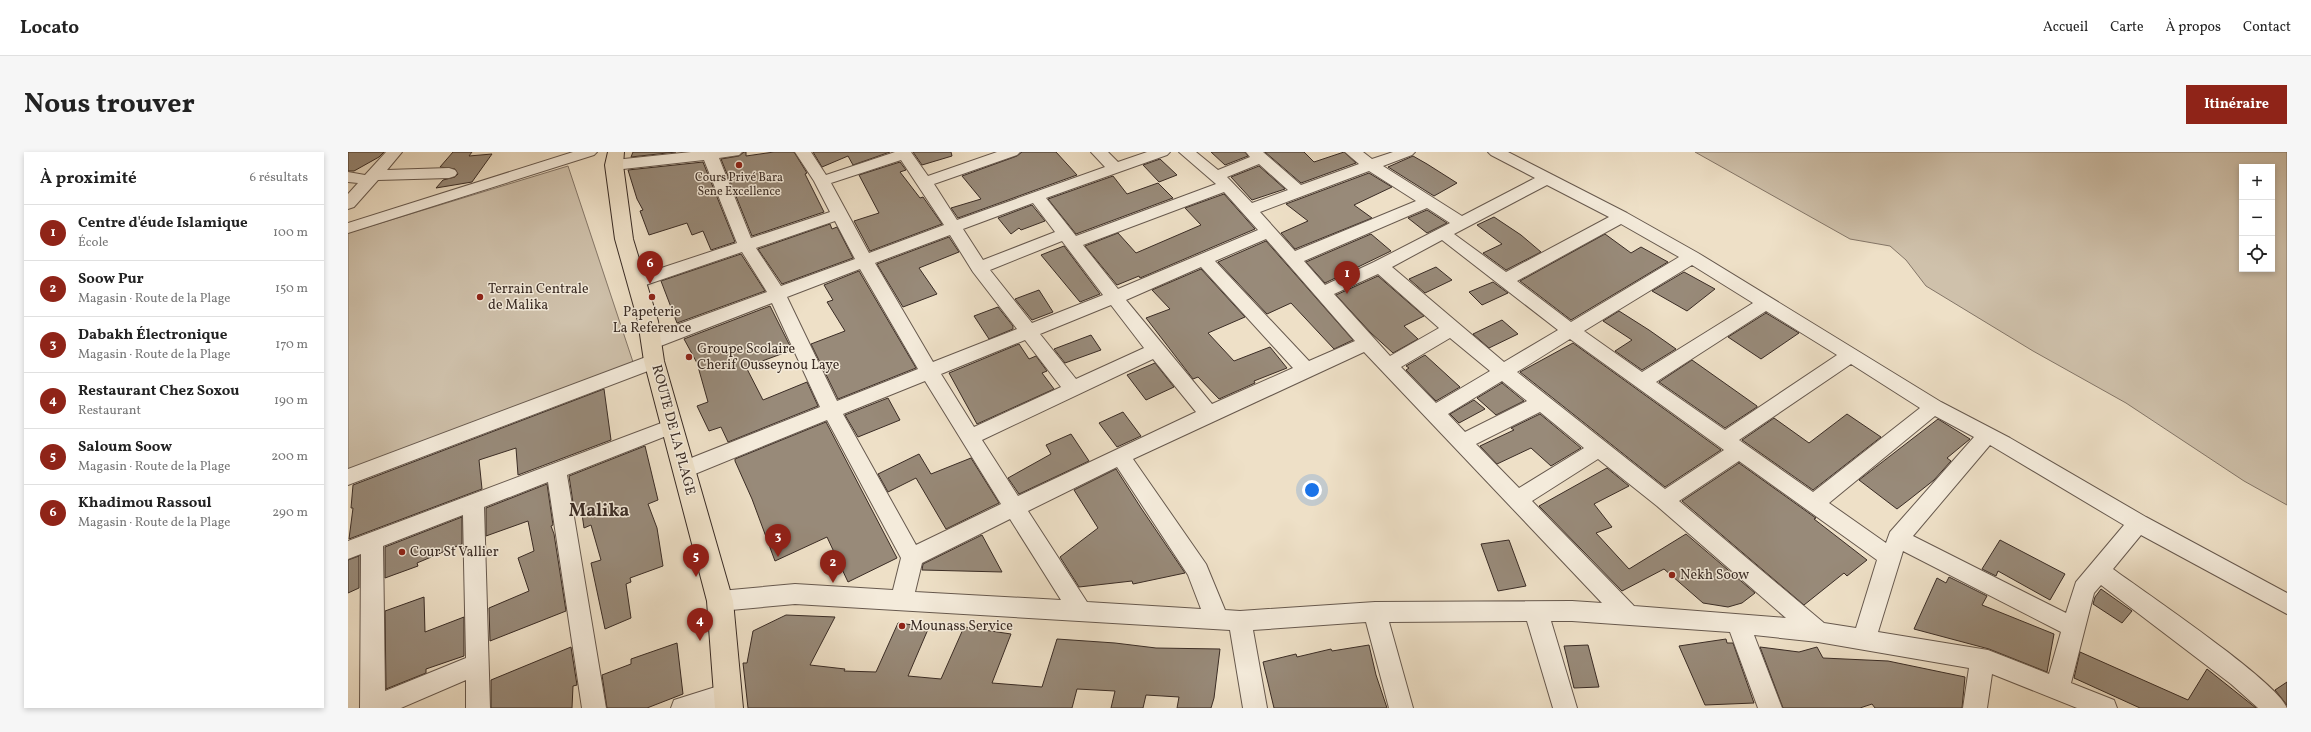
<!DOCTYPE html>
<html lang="fr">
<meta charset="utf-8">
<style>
body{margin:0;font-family:Vollkorn,serif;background:#f6f6f6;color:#222}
.controls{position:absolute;right:12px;top:12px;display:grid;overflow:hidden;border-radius:0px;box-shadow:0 2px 6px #0003}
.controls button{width:36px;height:36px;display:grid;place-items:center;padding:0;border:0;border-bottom:1px solid #e0e0e0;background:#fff;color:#222;font:20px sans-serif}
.you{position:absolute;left:964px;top:338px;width:14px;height:14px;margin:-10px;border:3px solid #fff;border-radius:50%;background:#1a73e8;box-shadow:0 0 0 6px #1a73e833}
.badge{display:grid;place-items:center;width:26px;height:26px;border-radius:50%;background:#8f2418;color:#fff;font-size:13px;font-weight:700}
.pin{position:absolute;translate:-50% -33px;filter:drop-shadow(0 1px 2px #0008)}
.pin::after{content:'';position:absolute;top:21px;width:14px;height:12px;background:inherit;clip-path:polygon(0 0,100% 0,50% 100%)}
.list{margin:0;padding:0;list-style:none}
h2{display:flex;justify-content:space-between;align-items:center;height:52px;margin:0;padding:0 16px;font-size:17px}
h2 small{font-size:13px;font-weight:400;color:#767676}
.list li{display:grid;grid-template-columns:26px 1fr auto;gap:12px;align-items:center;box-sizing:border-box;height:56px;padding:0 16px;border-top:1px solid #e0e0e0}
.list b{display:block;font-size:15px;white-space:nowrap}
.list p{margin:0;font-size:13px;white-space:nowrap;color:#767676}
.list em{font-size:13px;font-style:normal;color:#767676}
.icon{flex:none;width:22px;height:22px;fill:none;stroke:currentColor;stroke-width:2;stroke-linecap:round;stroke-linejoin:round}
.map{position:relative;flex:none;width:1939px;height:556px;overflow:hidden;border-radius:0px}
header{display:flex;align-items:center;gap:24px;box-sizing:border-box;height:56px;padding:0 20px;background:#fff;border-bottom:1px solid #e0e0e0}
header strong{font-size:19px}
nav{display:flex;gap:22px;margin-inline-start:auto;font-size:14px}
.intro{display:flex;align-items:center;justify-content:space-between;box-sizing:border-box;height:96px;padding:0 24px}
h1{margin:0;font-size:28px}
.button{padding:10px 18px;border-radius:0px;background:#8f2418;color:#fff;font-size:14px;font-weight:700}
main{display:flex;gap:24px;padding:0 24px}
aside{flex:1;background:#fff;border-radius:0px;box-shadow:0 2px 6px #0003}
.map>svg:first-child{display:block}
</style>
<header>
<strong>Locato</strong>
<nav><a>Accueil</a><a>Carte</a><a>À propos</a><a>Contact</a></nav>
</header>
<div class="intro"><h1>Nous trouver</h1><a class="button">Itinéraire</a></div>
<main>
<aside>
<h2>À proximité<small>6 résultats</small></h2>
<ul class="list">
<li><span class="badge">1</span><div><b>Centre d'éude Islamique</b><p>École</p></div><em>100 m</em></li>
<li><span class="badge">2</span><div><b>Soow Pur</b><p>Magasin · Route de la Plage</p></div><em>150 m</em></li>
<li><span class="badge">3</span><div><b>Dabakh Électronique</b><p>Magasin · Route de la Plage</p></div><em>170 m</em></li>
<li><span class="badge">4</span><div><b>Restaurant Chez Soxou</b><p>Restaurant</p></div><em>190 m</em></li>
<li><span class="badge">5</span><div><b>Saloum Soow</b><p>Magasin · Route de la Plage</p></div><em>200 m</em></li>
<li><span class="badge">6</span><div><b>Khadimou Rassoul</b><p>Magasin · Route de la Plage</p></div><em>290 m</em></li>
</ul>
</aside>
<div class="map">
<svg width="1939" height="556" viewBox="0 0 1939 556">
<rect width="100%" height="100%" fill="#eee0c7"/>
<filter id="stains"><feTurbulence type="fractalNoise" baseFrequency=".005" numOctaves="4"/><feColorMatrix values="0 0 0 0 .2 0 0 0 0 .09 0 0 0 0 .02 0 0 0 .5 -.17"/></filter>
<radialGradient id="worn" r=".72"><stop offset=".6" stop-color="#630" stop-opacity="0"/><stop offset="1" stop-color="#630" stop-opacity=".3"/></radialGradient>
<path fill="#cfc1ab" stroke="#847668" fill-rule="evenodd" d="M 1347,0 L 1939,0 L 1939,353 L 1896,329 L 1778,251 L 1685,199 L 1578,134 L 1558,108 L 1542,94 L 1502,87 ZM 1894,15 L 1924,15 L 1924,117 L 1894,117 Z
M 220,14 L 285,210 L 0,321 L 0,81 Z"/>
<path fill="#988a79" stroke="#3a2c25" d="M 0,0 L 36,0 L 31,5 L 6,19 L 0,19 Z
M 105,0 L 124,0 L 121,4 L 144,2 L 124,30 L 88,36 L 95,28 L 107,25 L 110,22 L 107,17 L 92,15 Z
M 285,0 L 328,0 L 283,5 Z
M 396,0 L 398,0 L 398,4 L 426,0 L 446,0 L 459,21 L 457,22 L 476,60 L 404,84 L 373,7 L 391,4 Z
M 465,0 L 542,0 L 505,13 L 500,4 L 474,15 Z
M 565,0 L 603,0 L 604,4 L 574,13 Z
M 674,0 L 708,0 L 729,23 L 610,66 L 603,56 L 633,47 L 614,24 L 669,4 Z
M 863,0 L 897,0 L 900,4 L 877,13 Z
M 917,0 L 956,0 L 966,10 L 996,0 L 1008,11 L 953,31 Z
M 1065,4 L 1079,12 L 1109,31 L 1086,44 L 1040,15 Z
M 812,7 L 829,23 L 811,30 L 795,13 Z
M 355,10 L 387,90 L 363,98 L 355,79 L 344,83 L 339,71 L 301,83 L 292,59 L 295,58 L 289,47 L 280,18 Z
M 552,10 L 558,18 L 552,20 L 572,46 L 575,45 L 594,72 L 522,99 L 506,69 L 531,61 L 511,23 Z
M 911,14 L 937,37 L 904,48 L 883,25 Z
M 1021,21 L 1044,35 L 1006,53 L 1024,66 L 947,97 L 933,81 L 960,69 L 938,52 Z
M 765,24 L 779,42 L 810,31 L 825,46 L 728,82 L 700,47 Z
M 876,42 L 907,77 L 792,126 L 791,124 L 769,133 L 737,94 L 770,81 L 788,101 L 853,73 L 837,56 Z
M 684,53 L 697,69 L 673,78 L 671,76 L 663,82 L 650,66 Z
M 1079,58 L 1099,71 L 1079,81 L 1060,66 Z
M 1146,65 L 1173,83 L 1193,100 L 1158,118 L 1135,101 L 1154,92 L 1129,73 Z
M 482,72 L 484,77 L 489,75 L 505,106 L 434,132 L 410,97 Z
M 1023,82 L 1043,99 L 977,131 L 958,110 Z
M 1257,82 L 1283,101 L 1293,95 L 1320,110 L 1223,168 L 1172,129 Z
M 601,85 L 611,100 L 571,116 L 589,142 L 555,155 L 529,112 Z
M 918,89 L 1005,188 L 986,197 L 943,151 L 919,162 L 870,110 Z
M 716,94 L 752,142 L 732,150 L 693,103 Z
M 393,102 L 417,139 L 329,171 L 313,129 Z
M 1088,115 L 1104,128 L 1077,141 L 1061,127 Z
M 853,117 L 897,165 L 860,181 L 886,209 L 922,195 L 939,216 L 906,229 L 907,231 L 871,247 L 850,225 L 845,227 L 798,166 L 822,157 L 804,138 Z
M 511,119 L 568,216 L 490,247 L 463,192 L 497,179 L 479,150 L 485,148 L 476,133 Z
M 1336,120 L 1367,137 L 1339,159 L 1304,139 Z
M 1030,124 L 1076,164 L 1056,174 L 1070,187 L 1045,201 L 1023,181 L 988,143 Z
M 1145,130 L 1160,141 L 1134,153 L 1121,140 Z
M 691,138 L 705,160 L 684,168 L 667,147 Z
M 422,154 L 444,198 L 398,215 L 415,248 L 459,230 L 470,254 L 380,290 L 373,275 L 361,279 L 349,254 L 360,250 L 349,211 L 336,187 Z
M 650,155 L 665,174 L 665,177 L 641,187 L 626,164 Z
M 1271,159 L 1301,178 L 1328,197 L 1294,218 L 1267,199 L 1284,188 L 1255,169 Z
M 1418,161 L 1451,181 L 1413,207 L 1380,185 Z
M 1154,168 L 1170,182 L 1141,196 L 1125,182 Z
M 743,183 L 753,198 L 717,211 L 706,197 Z
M 1225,191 L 1373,298 L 1317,335 L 1172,220 Z
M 671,192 L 681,207 L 688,204 L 699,219 L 694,221 L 706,237 L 629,272 L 601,221 Z
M 1077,203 L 1112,235 L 1088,249 L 1058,218 L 1061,216 L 1058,214 Z
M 1344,208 L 1409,254 L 1409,255 L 1377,276 L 1311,230 Z
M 807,211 L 826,235 L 798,248 L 779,223 Z
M 1154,231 L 1176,249 L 1148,263 L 1129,246 Z
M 256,237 L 263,288 L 170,323 L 168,296 L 131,308 L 134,337 L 1,387 L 5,356 L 3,356 L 5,333 Z
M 540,246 L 552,268 L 510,285 L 497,263 Z
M 1126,248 L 1137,257 L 1111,271 L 1102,262 Z
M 775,260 L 793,284 L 769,295 L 751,271 Z
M 1192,262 L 1233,296 L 1203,314 L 1183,296 L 1149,312 L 1132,294 L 1166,278 L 1163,276 Z
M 1499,262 L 1533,285 L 1465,338 L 1394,288 L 1426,266 L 1461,291 Z
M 1590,267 L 1622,287 L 1599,306 L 1603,309 L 1586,328 L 1562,347 L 1549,357 L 1511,328 Z
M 478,270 L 549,406 L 500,430 L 479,385 L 427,409 L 404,347 L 387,309 L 387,307 Z
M 723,282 L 741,309 L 671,342 L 660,326 L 703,302 L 698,293 Z
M 297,294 L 310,348 L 300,352 L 309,376 L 315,414 L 282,426 L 283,430 L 278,432 L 283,466 L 257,477 L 243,411 L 253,408 L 243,373 L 236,376 L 234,362 L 227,364 L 221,324 Z
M 571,302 L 583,322 L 623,306 L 651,351 L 598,377 L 568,326 L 540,340 L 530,322 Z
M 1391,311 L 1465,364 L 1468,366 L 1466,367 L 1519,408 L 1499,424 L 1496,421 L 1456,453 L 1334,349 Z
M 1259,316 L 1281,334 L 1246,352 L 1264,375 L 1248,381 L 1281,417 L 1338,382 L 1407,441 L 1394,451 L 1380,455 L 1355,451 L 1316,417 L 1274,439 L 1191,354 Z
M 768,317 L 793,356 L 837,421 L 785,432 L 784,429 L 731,435 L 712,405 L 750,376 L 726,338 Z
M 199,332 L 205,373 L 203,374 L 206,382 L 218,459 L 142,489 L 141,456 L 181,439 L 170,406 L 186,399 L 180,369 L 138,384 L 138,356 Z
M 114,365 L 114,392 L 69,411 L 70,414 L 37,426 L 37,395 Z
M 634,383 L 654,420 L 574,418 L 575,412 Z
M 1161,388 L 1178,434 L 1150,439 L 1133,392 Z
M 1652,388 L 1717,422 L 1702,448 L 1650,419 L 1648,424 L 1634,417 Z
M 11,404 L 11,436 L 0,441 L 0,408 Z
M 1601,425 L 1639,444 L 1634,453 L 1706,482 L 1699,520 L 1641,497 L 1566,477 L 1589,426 L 1598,431 Z
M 1753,437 L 1784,459 L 1774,471 L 1745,452 L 1747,445 Z
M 76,445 L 77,480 L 116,465 L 116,504 L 78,517 L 78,521 L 38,537 L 37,459 Z
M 438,463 L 487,465 L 462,513 L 497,517 L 496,519 L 528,520 L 550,471 L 581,475 L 560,524 L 593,527 L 616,475 L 663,482 L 644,531 L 694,535 L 709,487 L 767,491 L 808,496 L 872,497 L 866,546 L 863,556 L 829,556 L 831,545 L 798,543 L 795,556 L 763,556 L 767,539 L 729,537 L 724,556 L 400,556 L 395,511 L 399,511 L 405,479 Z
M 1378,487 L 1379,491 L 1385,491 L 1406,551 L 1357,553 L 1331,494 Z
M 329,491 L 335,542 L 299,556 L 259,556 L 254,523 L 283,512 L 283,507 Z
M 1021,493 L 1028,523 L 1039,556 L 926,556 L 915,510 L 948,502 L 949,505 L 983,497 L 984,499 Z
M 1240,493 L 1251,535 L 1226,536 L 1216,494 Z
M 223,495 L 229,533 L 225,534 L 224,556 L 143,556 L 143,528 Z
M 1412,495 L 1451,500 L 1469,495 L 1475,506 L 1540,509 L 1617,525 L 1614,556 L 1527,556 L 1524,552 L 1512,556 L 1435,556 Z
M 1732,500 L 1840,548 L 1859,517 L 1908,556 L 1792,556 L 1726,526 Z
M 1939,530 L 1939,553 L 1927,538 Z"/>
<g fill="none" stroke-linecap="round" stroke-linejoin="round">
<defs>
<path id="minor" d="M 38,0 L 54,0 L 39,18 L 101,16 L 107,18 L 109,21 L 107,24 L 101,26 L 30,28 L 6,55 L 0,57 L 0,42 L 10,31 L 0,30 L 0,20 L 17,23 Z
M 225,0 L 249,0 L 246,3 L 0,81 L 0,71 Z
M 343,0 L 394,0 L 391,3 L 371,6 L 403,86 L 482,60 L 466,29 L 447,0 L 463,0 L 478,23 L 547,0 L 563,0 L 580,24 L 649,0 L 672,0 L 669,3 L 586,32 L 609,68 L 757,15 L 743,0 L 760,0 L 770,10 L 799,0 L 822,0 L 819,3 L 698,46 L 728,84 L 868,32 L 831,0 L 848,0 L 870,18 L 902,5 L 898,0 L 915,0 L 953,33 L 1011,12 L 997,0 L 1015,0 L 1024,7 L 1045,0 L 1067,0 L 1064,3 L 1035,14 L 1114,64 L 1187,26 L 1143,3 L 1140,0 L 1160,0 L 1279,61 L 1350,101 L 1593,250 L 1662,286 L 1798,365 L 1939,441 L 1939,462 L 1793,383 L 1765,417 C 1795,439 1930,530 1939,556 L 1910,556 L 1883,532 L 1753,433 L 1746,441 L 1723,531 L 1766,548 L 1769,556 L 1729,556 L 1644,522 L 1639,556 L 1615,556 L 1621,516 L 1470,490 L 1406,483 L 1434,556 L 1410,556 L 1382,480 L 1224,469 L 1203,469 L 1229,556 L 1205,556 L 1179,469 L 1041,470 L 1065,556 L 1041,556 L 1018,470 L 905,478 L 919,556 L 895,556 L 882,478 L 447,452 L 372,459 L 364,456 L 361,449 L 364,442 L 372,439 L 447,432 L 545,438 L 553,406 L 479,268 L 342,324 L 335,326 L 328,324 L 325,318 L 328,312 L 472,255 L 424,151 L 310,195 L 303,196 L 296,195 L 294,190 L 296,185 L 419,140 L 394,100 L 289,136 L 283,134 L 280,130 L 283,126 L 389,91 L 356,8 L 266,18 L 261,16 L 258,13 L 261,10 L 266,8 ZM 553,8 L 596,73 L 521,101 L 483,31 ZM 911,12 L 940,38 L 904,51 L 879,25 ZM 1021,19 L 1068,49 L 947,99 L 912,60 ZM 1199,33 L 1261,65 L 1158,120 L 1106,82 ZM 876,40 L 910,78 L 770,137 L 735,93 ZM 685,51 L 707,80 L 635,108 L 615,77 ZM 1079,56 L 1102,71 L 1026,110 L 977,133 L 956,109 ZM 487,69 L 507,107 L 433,134 L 408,96 ZM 1273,72 L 1331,105 L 1223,170 L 1169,129 ZM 602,83 L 625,120 L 669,177 L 585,210 L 527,111 ZM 918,87 L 1007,189 L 961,209 L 867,109 ZM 1094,88 L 1210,178 L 1156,210 L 1044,115 ZM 714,89 L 755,143 L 684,171 L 642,118 ZM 1344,113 L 1405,151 L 1294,220 L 1236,179 ZM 853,115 L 945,216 L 864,252 L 778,148 ZM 512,117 L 570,217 L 489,249 L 439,145 ZM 1030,122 L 1091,176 L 1042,204 L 986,142 ZM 763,153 L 796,196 L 728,227 L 692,182 ZM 1418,159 L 1489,203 L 1377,278 L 1308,230 ZM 1102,186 L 1142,219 L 1088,251 L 1053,215 ZM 1222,187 L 1376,298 L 1317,337 L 1169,220 ZM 677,188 L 713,235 L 626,275 L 593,222 ZM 1016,200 L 1254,451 L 1224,449 L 1027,450 L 892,459 L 877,458 L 858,412 L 785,307 ZM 805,207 L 848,260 L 670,344 L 634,288 ZM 1503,212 L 1572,256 L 1465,340 L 1391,288 ZM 577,229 L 653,352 L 568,393 L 495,262 ZM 1154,229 L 1179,249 L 1117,280 L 1100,262 ZM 1192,260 L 1236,296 L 1171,336 L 1128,292 ZM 1587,264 L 1626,285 L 1542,380 L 1538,391 L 1481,351 ZM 1642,293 L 1776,373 L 1728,430 L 1718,461 L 1565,384 ZM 1250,307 L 1309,354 L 1438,466 L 1286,454 L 1184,349 ZM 1391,309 L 1529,408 L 1508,476 L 1476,471 L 1331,349 ZM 769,315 L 840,423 L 853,457 L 739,450 L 680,359 ZM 662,367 L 713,448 L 567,440 L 574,411 ZM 1555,399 L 1713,480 L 1701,522 L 1640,498 L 1530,480 Z
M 306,202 L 313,204 L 315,209 L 313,214 L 0,333 L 0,317 Z
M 324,267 L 331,269 L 334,274 L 331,279 L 219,323 L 258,556 L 234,556 L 200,330 L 136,355 L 142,556 L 118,556 L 118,528 L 53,556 L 12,556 L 13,402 L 0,407 L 0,389 ZM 115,363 L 118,506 L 37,539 L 35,394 Z
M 380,531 L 389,534 L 392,542 L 389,550 L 371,556 L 323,556 L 326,548 Z"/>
<path id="major" d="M 260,0 L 276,0 L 275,13 L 285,87 L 310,169 L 316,209 L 385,449 L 395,556 L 367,556 L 359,449 L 296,209 L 290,169 L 267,87 L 257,13 Z"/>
</defs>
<use href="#minor" stroke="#67594e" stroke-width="2"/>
<use href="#major" stroke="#3a2c25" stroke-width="2"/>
<use href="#minor" fill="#f4ebdb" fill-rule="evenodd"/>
<use href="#major" fill="#eee0c7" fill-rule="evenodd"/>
</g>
<g fill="#8f2418" stroke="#f4ebdb" stroke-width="1.5">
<circle cx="391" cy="13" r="4"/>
<circle cx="132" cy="145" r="4"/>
<circle cx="304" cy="145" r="4"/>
<circle cx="341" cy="205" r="4"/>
<circle cx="54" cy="400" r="4"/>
<circle cx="1324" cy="423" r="4"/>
<circle cx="554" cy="474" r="4"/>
</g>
<g text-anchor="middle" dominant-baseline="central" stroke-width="3" stroke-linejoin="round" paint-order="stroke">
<g font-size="12" fill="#3a2c25" stroke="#f4ebdb">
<text x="391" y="26">Cours Privé Bara<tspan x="391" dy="14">Sene Excellence</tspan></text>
</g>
<g font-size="14" fill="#3a2c25" stroke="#f4ebdb" text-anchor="start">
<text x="140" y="137">Terrain Centrale<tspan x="140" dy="16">de Malika</tspan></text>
<text x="304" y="160" text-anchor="middle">Papeterie<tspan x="304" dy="16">La Reference</tspan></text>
<text x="349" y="197">Groupe Scolaire<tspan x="349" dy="16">Cherif Ousseynou Laye</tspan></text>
<text x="62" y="400">Cour St Vallier</text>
<text x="1332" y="423">Nekh Soow</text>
<text x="562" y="474">Mounass Service</text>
</g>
<g font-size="14" fill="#3a2c25" stroke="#f4ebdb">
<text transform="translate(325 278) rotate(75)">ROUTE DE LA PLAGE</text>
</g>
<g font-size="18" font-weight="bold" fill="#3a2c25" stroke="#f4ebdb">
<text x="251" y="359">Malika</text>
</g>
</g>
<rect width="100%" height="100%" filter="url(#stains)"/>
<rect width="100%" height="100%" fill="url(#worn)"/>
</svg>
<div class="controls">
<button>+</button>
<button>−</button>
<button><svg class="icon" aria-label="locate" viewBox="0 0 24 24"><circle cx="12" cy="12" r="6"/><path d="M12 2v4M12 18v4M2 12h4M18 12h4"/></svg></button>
</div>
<div class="you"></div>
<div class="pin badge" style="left:999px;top:142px">1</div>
<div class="pin badge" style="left:485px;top:431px">2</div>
<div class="pin badge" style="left:430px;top:405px">3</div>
<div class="pin badge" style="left:352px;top:489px">4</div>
<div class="pin badge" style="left:348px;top:425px">5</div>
<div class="pin badge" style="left:302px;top:132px">6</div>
</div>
</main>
